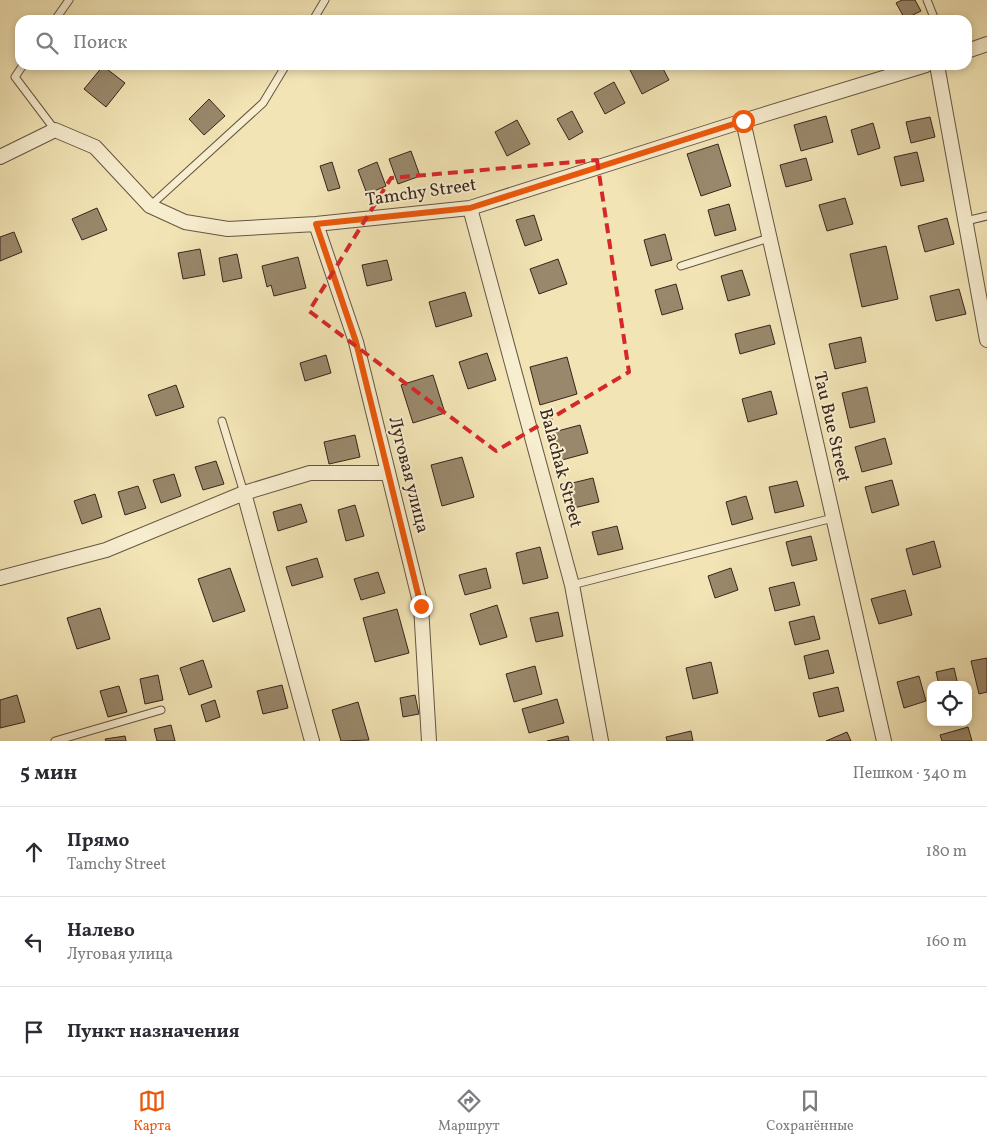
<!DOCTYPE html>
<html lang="ru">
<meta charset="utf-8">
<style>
body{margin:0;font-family:Vollkorn,serif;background:#f7f7f7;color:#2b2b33}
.controls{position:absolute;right:15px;bottom:15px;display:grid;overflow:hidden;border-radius:10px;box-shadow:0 2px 8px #0003}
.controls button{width:45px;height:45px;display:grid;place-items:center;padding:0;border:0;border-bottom:1px solid #e1e1e2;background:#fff;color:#2b2b33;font:25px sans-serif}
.stop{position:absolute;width:15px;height:15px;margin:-11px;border:4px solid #ea580c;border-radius:50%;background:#fff}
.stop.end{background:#ea580c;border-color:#fff;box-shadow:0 1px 5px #0008}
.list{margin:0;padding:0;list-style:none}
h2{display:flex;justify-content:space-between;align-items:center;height:65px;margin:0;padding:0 20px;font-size:21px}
h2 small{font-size:16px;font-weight:400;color:#7c7c81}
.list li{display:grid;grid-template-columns:32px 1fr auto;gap:15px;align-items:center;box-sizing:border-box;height:90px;padding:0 20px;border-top:1px solid #e1e1e2}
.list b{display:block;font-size:19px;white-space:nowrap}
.list p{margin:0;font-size:16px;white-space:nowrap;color:#7c7c81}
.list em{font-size:16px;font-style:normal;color:#7c7c81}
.icon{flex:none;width:28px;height:28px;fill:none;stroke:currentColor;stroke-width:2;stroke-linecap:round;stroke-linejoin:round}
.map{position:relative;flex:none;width:987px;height:741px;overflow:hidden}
.search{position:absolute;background:#fff;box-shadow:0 2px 8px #0003;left:15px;right:15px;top:15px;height:55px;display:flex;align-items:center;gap:12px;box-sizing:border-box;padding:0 18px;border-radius:15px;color:#7c7c81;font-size:19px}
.sheet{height:335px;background:#fff}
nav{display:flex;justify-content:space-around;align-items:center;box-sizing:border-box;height:70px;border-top:1px solid #e1e1e2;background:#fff;font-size:14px;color:#7c7c81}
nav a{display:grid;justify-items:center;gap:2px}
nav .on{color:#ea580c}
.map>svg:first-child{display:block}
</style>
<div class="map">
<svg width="987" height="741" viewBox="0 0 987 741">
<rect width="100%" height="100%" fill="#f2e4b5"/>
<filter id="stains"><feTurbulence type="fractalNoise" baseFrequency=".004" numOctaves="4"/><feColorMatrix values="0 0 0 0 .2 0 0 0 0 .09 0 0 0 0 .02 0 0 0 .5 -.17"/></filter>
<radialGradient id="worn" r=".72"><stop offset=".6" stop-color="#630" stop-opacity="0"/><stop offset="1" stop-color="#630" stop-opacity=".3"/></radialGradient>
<path fill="#99886b" stroke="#38251b" d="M 902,0 L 915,0 L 921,11 L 905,19 L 896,3 Z
M 641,65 L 661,65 L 669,80 L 642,94 L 630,70 Z
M 103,66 L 125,83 L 106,107 L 84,89 Z
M 614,82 L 625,103 L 605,114 L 594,93 Z
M 209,99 L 225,116 L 204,135 L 189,119 Z
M 572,111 L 583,132 L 569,140 L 557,119 Z
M 826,116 L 833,142 L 801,151 L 794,125 Z
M 930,117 L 935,137 L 911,143 L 906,122 Z
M 517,120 L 530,144 L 507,156 L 495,132 Z
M 873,123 L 880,148 L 858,155 L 851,130 Z
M 718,144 L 731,186 L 701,196 L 687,154 Z
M 411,151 L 420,176 L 398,184 L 389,159 Z
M 917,152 L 924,181 L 901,186 L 894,157 Z
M 806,158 L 812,180 L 786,187 L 780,165 Z
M 332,162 L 340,188 L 328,191 L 320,166 Z
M 377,162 L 386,186 L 367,194 L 358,170 Z
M 845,198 L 853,224 L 827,231 L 819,205 Z
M 729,204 L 736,230 L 715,236 L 708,210 Z
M 97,208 L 107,230 L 82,240 L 72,219 Z
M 534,215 L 542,240 L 525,246 L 516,220 Z
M 947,218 L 954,244 L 925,252 L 918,226 Z
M 14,232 L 22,252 L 0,261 L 0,237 Z
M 665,234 L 672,260 L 651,266 L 644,240 Z
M 886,246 L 898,299 L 862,307 L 850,254 Z
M 200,249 L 205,275 L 183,279 L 178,253 Z
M 237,254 L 242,278 L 223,282 L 219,258 Z
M 298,257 L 306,288 L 274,296 L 271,285 L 267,287 L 262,266 Z
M 558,259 L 567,284 L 539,294 L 530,269 Z
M 387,260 L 392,280 L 367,286 L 362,265 Z
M 742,270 L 750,295 L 728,301 L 721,276 Z
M 676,284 L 683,309 L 662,315 L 655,290 Z
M 959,289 L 966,314 L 936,321 L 930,296 Z
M 465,292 L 472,316 L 436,327 L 429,302 Z
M 770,325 L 775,344 L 740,354 L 735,334 Z
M 861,337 L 866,362 L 835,369 L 829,344 Z
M 487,353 L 496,380 L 468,389 L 459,362 Z
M 326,355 L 331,373 L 305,381 L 300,363 Z
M 567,357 L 577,394 L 540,405 L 530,367 Z
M 433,375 L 445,413 L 413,423 L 401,385 Z
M 176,385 L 184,407 L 156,416 L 148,395 Z
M 867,387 L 875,422 L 850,428 L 842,393 Z
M 771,391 L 777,414 L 748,422 L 742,399 Z
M 580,425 L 588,453 L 562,460 L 554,432 Z
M 355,435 L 360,457 L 329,464 L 324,442 Z
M 885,438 L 892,464 L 862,472 L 855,447 Z
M 462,457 L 474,497 L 442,506 L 431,465 Z
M 216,461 L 224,484 L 203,490 L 195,467 Z
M 174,474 L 181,496 L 161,503 L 153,480 Z
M 593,478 L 599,502 L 574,508 L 568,484 Z
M 892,480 L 899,505 L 872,513 L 865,487 Z
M 797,481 L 804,506 L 775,513 L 769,487 Z
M 138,486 L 146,508 L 125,515 L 118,492 Z
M 95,494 L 102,517 L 82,524 L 74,501 Z
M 746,496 L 753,519 L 732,525 L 726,502 Z
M 301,504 L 307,522 L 278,531 L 273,512 Z
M 355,505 L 364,536 L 346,541 L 338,510 Z
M 617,526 L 623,549 L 598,555 L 592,532 Z
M 811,536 L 817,560 L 792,566 L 786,542 Z
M 934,541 L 941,567 L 913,575 L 906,549 Z
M 540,547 L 548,578 L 523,584 L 516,553 Z
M 317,558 L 323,577 L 292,586 L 286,567 Z
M 230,568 L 245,611 L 213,622 L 198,579 Z
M 486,568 L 491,588 L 465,595 L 459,575 Z
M 731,568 L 738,590 L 715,598 L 708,576 Z
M 378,572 L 385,593 L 361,600 L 354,579 Z
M 794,582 L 800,605 L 775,611 L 769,588 Z
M 905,590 L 912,615 L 879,624 L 871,599 Z
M 497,605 L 507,637 L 480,645 L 470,614 Z
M 100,608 L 110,639 L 77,649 L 67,618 Z
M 397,609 L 409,653 L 375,662 L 363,618 Z
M 558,612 L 563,636 L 536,642 L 530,618 Z
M 814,616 L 820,639 L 795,645 L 789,622 Z
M 828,650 L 834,673 L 809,679 L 804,656 Z
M 987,658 L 987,692 L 979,694 L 971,661 Z
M 203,660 L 212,687 L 189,695 L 180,668 Z
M 711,662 L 718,693 L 693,699 L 686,668 Z
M 535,666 L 542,694 L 514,702 L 506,674 Z
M 954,668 L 958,685 L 939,685 L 936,672 Z
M 158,675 L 163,700 L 145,704 L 140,679 Z
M 919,676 L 926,701 L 904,708 L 897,682 Z
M 282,685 L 288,708 L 263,714 L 257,691 Z
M 119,686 L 127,712 L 108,717 L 100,691 Z
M 838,687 L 844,711 L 819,717 L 813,693 Z
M 17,695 L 25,722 L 0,728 L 0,700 Z
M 415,695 L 419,714 L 403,717 L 400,698 Z
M 557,699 L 564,723 L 529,733 L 522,709 Z
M 215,700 L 220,717 L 206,722 L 201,705 Z
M 358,702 L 369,740 L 341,741 L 332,710 Z
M 171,725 L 175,741 L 157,741 L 154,729 Z
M 968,727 L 972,741 L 942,741 L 940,735 Z
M 691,731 L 693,741 L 667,741 L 666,737 Z
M 847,732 L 851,741 L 826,741 Z
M 125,736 L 126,741 L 106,741 L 105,739 Z
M 568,736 L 569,741 L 547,741 Z"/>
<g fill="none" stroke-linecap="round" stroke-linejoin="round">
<defs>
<path id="lane" d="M 927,0 L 935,20
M 55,20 L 69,0
M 313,20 L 325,0
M 23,65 L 15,77 L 55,130
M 150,206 L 263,103 L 286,65
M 966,221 L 987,216
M 681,266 L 769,238
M 222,421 L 244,493
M 572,585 L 833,518
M 55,741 L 161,710"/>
<path id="street" d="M 967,51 L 987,44
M 937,65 L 987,340
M 743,121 L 884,741
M 0,157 L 55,130 L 95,147 L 150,206 L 185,222 L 228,229 L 316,224 L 470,208 L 743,121 L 926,65
M 470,208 L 572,585 L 601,741
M 316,224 L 356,342 L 421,606 L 429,741
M 244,493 L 312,741
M 0,578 L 106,550 L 244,493 L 310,473 L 388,473"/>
</defs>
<use href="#lane" stroke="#665542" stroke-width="9"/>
<use href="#street" stroke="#665542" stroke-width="16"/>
<use href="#lane" stroke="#f7edcf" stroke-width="7"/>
<use href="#street" stroke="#f7edcf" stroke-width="14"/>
</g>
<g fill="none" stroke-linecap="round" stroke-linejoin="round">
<path stroke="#ea580c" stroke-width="6" d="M 421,606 L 356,342 L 316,224 L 470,208 L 743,121"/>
</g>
<path fill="none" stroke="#d62828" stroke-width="4" stroke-dasharray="10 6" stroke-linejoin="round" d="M 597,160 L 629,372 L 496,451 L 309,311 L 391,178 Z"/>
<g text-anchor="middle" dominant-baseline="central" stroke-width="4" stroke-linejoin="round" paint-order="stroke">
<g font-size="18" fill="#38251b" stroke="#f7edcf">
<text transform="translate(421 193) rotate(-8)">Tamchy Street</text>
<text transform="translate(831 427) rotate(77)">Tau Bue Street</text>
<text transform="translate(560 468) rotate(75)">Balachak Street</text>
<text transform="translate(408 475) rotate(76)">Луговая улица</text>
</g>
</g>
<rect width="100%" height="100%" filter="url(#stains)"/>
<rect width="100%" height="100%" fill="url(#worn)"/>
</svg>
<div class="controls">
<button><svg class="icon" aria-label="locate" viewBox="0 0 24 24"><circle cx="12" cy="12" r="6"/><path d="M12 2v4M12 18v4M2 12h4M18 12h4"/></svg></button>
</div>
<div class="stop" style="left:743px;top:121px"></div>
<div class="stop end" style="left:421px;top:606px"></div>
<div class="search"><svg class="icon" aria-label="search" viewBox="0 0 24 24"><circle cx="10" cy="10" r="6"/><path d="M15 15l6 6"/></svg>Поиск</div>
</div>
<section class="sheet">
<h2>5 мин<small>Пешком · 340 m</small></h2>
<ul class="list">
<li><svg class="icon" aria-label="ahead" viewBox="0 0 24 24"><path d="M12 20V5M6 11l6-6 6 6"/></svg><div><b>Прямо</b><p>Tamchy Street</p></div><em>180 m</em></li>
<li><svg class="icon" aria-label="left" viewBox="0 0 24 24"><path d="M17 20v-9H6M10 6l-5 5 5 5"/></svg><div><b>Налево</b><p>Луговая улица</p></div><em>160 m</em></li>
<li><svg class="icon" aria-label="arrive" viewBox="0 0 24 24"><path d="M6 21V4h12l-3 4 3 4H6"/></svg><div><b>Пункт назначения</b></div></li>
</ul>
</section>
<nav>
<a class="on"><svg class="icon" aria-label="map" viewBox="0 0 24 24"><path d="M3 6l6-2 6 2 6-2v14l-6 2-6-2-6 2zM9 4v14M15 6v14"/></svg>Карта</a>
<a><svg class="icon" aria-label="directions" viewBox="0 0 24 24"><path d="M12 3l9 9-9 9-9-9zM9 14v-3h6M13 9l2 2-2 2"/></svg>Маршрут</a>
<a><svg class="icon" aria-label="saved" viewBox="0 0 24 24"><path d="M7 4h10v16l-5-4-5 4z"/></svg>Сохранённые</a>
</nav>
